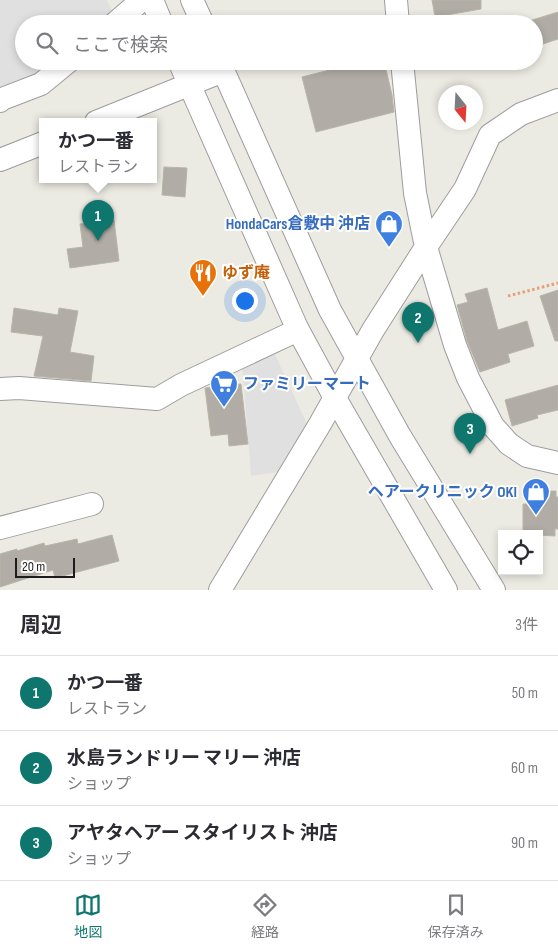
<!DOCTYPE html>
<html lang="ja">
<meta charset="utf-8">
<style>
body{margin:0;font-family:"Sofia Sans Condensed","Noto Sans JP",sans-serif;background:#f2f2f3;color:#2b2b33}
.controls{position:absolute;right:15px;bottom:15px;display:grid;overflow:hidden;border-radius:0px;box-shadow:0 2px 8px #0003}
.controls button{width:45px;height:45px;display:grid;place-items:center;padding:0;border:0;border-bottom:1px solid #e1e1e2;background:#fff;color:#2b2b33;font:25px sans-serif}
.compass{position:absolute;left:438px;top:85px;width:45px;height:45px;border-radius:50%;background:#fff;box-shadow:0 2px 8px #0003;rotate:162deg}
.scale{position:absolute;left:15px;bottom:12px;width:60px;box-sizing:border-box;padding-left:5px;border:2px solid #1c1c1c;border-top:0;font-size:14px;line-height:18px;white-space:nowrap;color:#1c1c1c;-webkit-text-stroke:4px #fff;paint-order:stroke}
.you{position:absolute;left:244px;top:300px;width:18px;height:18px;margin:-12px;border:4px solid #fff;border-radius:50%;background:#1a73e8;box-shadow:0 0 0 8px #1a73e833}
.badge{display:grid;place-items:center;width:32px;height:32px;border-radius:50%;background:#0f766e;color:#fff;font-size:16px;font-weight:700}
.pin{position:absolute;translate:-50% -41px;filter:drop-shadow(0 1px 2px #0008)}
.pin::after{content:'';position:absolute;top:26px;width:18px;height:15px;background:inherit;clip-path:polygon(0 0,100% 0,50% 100%)}
.popup{position:absolute;left:39px;top:118px;width:118px;height:65px;box-sizing:border-box;display:grid;place-content:center;border-radius:0px;background:#fff;filter:drop-shadow(0 1px 4px #0005);font-size:16px;white-space:nowrap;color:#7c7c81}
.popup b{font-size:19px;color:#2b2b33}
.popup::after{content:'';position:absolute;left:50%;top:100%;margin-left:-10px;border:10px solid transparent;border-top-color:#fff}
.list{margin:0;padding:0;list-style:none}
h2{display:flex;justify-content:space-between;align-items:center;height:65px;margin:0;padding:0 20px;font-size:21px}
h2 small{font-size:16px;font-weight:400;color:#7c7c81}
.list li{display:grid;grid-template-columns:32px 1fr auto;gap:15px;align-items:center;box-sizing:border-box;height:75px;padding:0 20px;border-top:1px solid #e1e1e2}
.list b{display:block;font-size:19px;white-space:nowrap}
.list p{margin:0;font-size:16px;white-space:nowrap;color:#7c7c81}
.list em{font-size:16px;font-style:normal;color:#7c7c81}
.icon{flex:none;width:28px;height:28px;fill:none;stroke:currentColor;stroke-width:2;stroke-linecap:round;stroke-linejoin:round}
.map{position:relative;flex:none;width:558px;height:590px;overflow:hidden}
.search{position:absolute;background:#fff;box-shadow:0 2px 8px #0003;left:15px;right:15px;top:15px;height:55px;display:flex;align-items:center;gap:12px;box-sizing:border-box;padding:0 18px;border-radius:28px;color:#7c7c81;font-size:19px}
.sheet{height:290px;background:#fff}
nav{display:flex;justify-content:space-around;align-items:center;box-sizing:border-box;height:70px;border-top:1px solid #e1e1e2;background:#fff;font-size:14px;color:#7c7c81}
nav a{display:grid;justify-items:center;gap:2px}
nav .on{color:#0f766e}
.map>svg:first-child{display:block}
</style>
<div class="map">
<svg width="558" height="590" viewBox="0 0 558 590">
<rect width="100%" height="100%" fill="#ecebe3"/>
<path fill="#e0e0e0" d="M 0,0 L 107,0 L 112,11 L 97,24 L 24,24 L 24,61 L 53,61 L 34,77 L 0,91 Z
M 273,350 L 307,424 L 279,472 L 251,476 L 242,362 Z"/>
<path fill="#b1ada6" stroke="#bbb5a7" d="M 432,0 L 481,0 L 481,9 L 435,17 Z
M 558,12 L 558,39 L 537,46 L 534,36 L 534,24 L 530,24 L 529,21 Z
M 365,61 L 384,61 L 392,95 L 394,112 L 316,132 L 302,77 Z
M 164,167 L 187,168 L 185,197 L 162,195 Z
M 114,220 L 119,261 L 70,268 L 67,249 L 83,247 L 80,224 Z
M 487,288 L 498,330 L 527,321 L 534,346 L 508,354 L 510,362 L 480,372 L 467,341 L 457,305 L 468,302 L 465,294 Z
M 558,290 L 558,341 L 555,341 L 540,296 Z
M 14,308 L 58,315 L 59,308 L 78,311 L 70,352 L 94,356 L 91,381 L 34,376 L 43,336 L 11,332 Z
M 241,384 L 248,444 L 229,446 L 228,434 L 211,436 L 205,388 Z
M 558,385 L 558,410 L 537,415 L 538,418 L 512,426 L 505,400 Z
M 534,491 L 556,491 L 556,497 L 558,497 L 558,529 L 555,529 L 555,536 L 523,534 L 523,504 L 534,504 Z
M 112,535 L 119,561 L 55,578 L 53,570 L 0,587 L 0,554 L 17,549 L 17,551 L 44,543 L 45,546 L 77,539 L 78,544 Z"/>
<g fill="none" stroke-linecap="round" stroke-linejoin="round">
<defs>
<path id="minor" d="M 152,0 L 162,24
M 192,0 L 203,24
M 396,0 L 398,24
M 114,24 L 142,0
M 179,61 L 297,328 L 335,398 L 446,590
M 219,61 L 330,310 L 400,436 L 494,590
M 402,61 L 415,193 L 426,247 L 455,345 L 468,378 L 493,426 L 509,444 L 527,456 L 558,463
M 0,101 L 2,99 L 41,84 L 69,61
M 96,122 L 223,71
M 0,160 L 43,143
M 0,389 L 19,388 L 157,399 L 181,385 L 298,330
M 0,528 L 92,504
M 220,590 L 320,424 L 373,330 L 426,247 L 465,189 L 490,135 L 521,114 L 558,100"/>
</defs>
<use href="#minor" stroke="#9d9d9d" stroke-width="24"/>
<path stroke="#e79f78" stroke-width="3" stroke-dasharray="2.5 2.5" stroke-linecap="butt" d="M 508,296 L 558,283"/>
<use href="#minor" stroke="#fff" stroke-width="22"/>
</g>
<defs>
<symbol id="shop-pin" viewBox="-11 -11 22 30"><path d="M0 17L-7.5 6A9.5 9.5 0 1 1 7.5 6Z" fill="#3f7fe0" stroke="#fff"/><path d="M-5-2.5h2.3a2.7 3.5 0 0 1 5.4 0H5L5.5 6h-11ZM-1.5-2.5h3a1.5 2.3 0 0 0-3 0Z" fill="#fff"/></symbol>
<symbol id="restaurant-pin" viewBox="-11 -11 22 30"><path d="M0 17L-7.5 6A9.5 9.5 0 1 1 7.5 6Z" fill="#e8710a" stroke="#fff"/><path d="M-5-6h1v4h1v-4h1v4h1v-4h1v5L-1.5 .5V6h-2V.5L-5-1ZM5-6V6H3V1.5H1.5Q1.5-4 5-6Z" fill="#fff"/></symbol>
<symbol id="supermarket-pin" viewBox="-11 -11 22 30"><path d="M0 17L-7.5 6A9.5 9.5 0 1 1 7.5 6Z" fill="#3f7fe0" stroke="#fff"/><path d="M-6-5.5h2.5l.6 2H6L4.5 2H-2.5L-4.4-4H-6ZM-1.5 3.2a1.3 1.3 0 1 0 .1 0ZM3 3.2a1.3 1.3 0 1 0 .1 0Z" fill="#fff"/></symbol>
</defs>
<g fill-rule="evenodd">
<use href="#shop-pin" x="373" y="208" width="32" height="43"/>
<use href="#restaurant-pin" x="187" y="257" width="32" height="43"/>
<use href="#supermarket-pin" x="208" y="368" width="32" height="43"/>
<use href="#shop-pin" x="520" y="476" width="32" height="43"/>
</g>
<g text-anchor="middle" dominant-baseline="central" stroke-width="4" stroke-linejoin="round" paint-order="stroke">
<g font-size="16" font-weight="bold" fill="#366cbe" stroke="#fff" text-anchor="end">
<text x="370" y="224">HondaCars倉敷中 沖店</text>
<text x="243" y="384" text-anchor="start">ファミリーマート</text>
<text x="517" y="492">ヘアークリニック OKI</text>
</g>
<g font-size="16" font-weight="bold" fill="#c56008" stroke="#fff" text-anchor="start">
<text x="222" y="273">ゆず庵</text>
</g>
</g>
</svg>
<div class="controls">
<button><svg class="icon" aria-label="locate" viewBox="0 0 24 24"><circle cx="12" cy="12" r="6"/><path d="M12 2v4M12 18v4M2 12h4M18 12h4"/></svg></button>
</div>
<svg class="compass" viewBox="-18 -18 36 36"><path d="M0-13l5 13h-10z" fill="#e53935"/><path d="M0 13l5-13h-10z" fill="#7c7c81"/></svg>
<div class="scale">20 m</div>
<div class="you"></div>
<div class="pin badge" style="left:98px;top:241px">1</div>
<div class="popup"><b>かつ一番</b>レストラン</div>
<div class="pin badge" style="left:418px;top:343px">2</div>
<div class="pin badge" style="left:470px;top:454px">3</div>
<div class="search"><svg class="icon" aria-label="search" viewBox="0 0 24 24"><circle cx="10" cy="10" r="6"/><path d="M15 15l6 6"/></svg>ここで検索</div>
</div>
<section class="sheet">
<h2>周辺<small>3件</small></h2>
<ul class="list">
<li><span class="badge">1</span><div><b>かつ一番</b><p>レストラン</p></div><em>50 m</em></li>
<li><span class="badge">2</span><div><b>水島ランドリー マリー 沖店</b><p>ショップ</p></div><em>60 m</em></li>
<li><span class="badge">3</span><div><b>アヤタヘアー スタイリスト 沖店</b><p>ショップ</p></div><em>90 m</em></li>
</ul>
</section>
<nav>
<a class="on"><svg class="icon" aria-label="map" viewBox="0 0 24 24"><path d="M3 6l6-2 6 2 6-2v14l-6 2-6-2-6 2zM9 4v14M15 6v14"/></svg>地図</a>
<a><svg class="icon" aria-label="directions" viewBox="0 0 24 24"><path d="M12 3l9 9-9 9-9-9zM9 14v-3h6M13 9l2 2-2 2"/></svg>経路</a>
<a><svg class="icon" aria-label="saved" viewBox="0 0 24 24"><path d="M7 4h10v16l-5-4-5 4z"/></svg>保存済み</a>
</nav>
